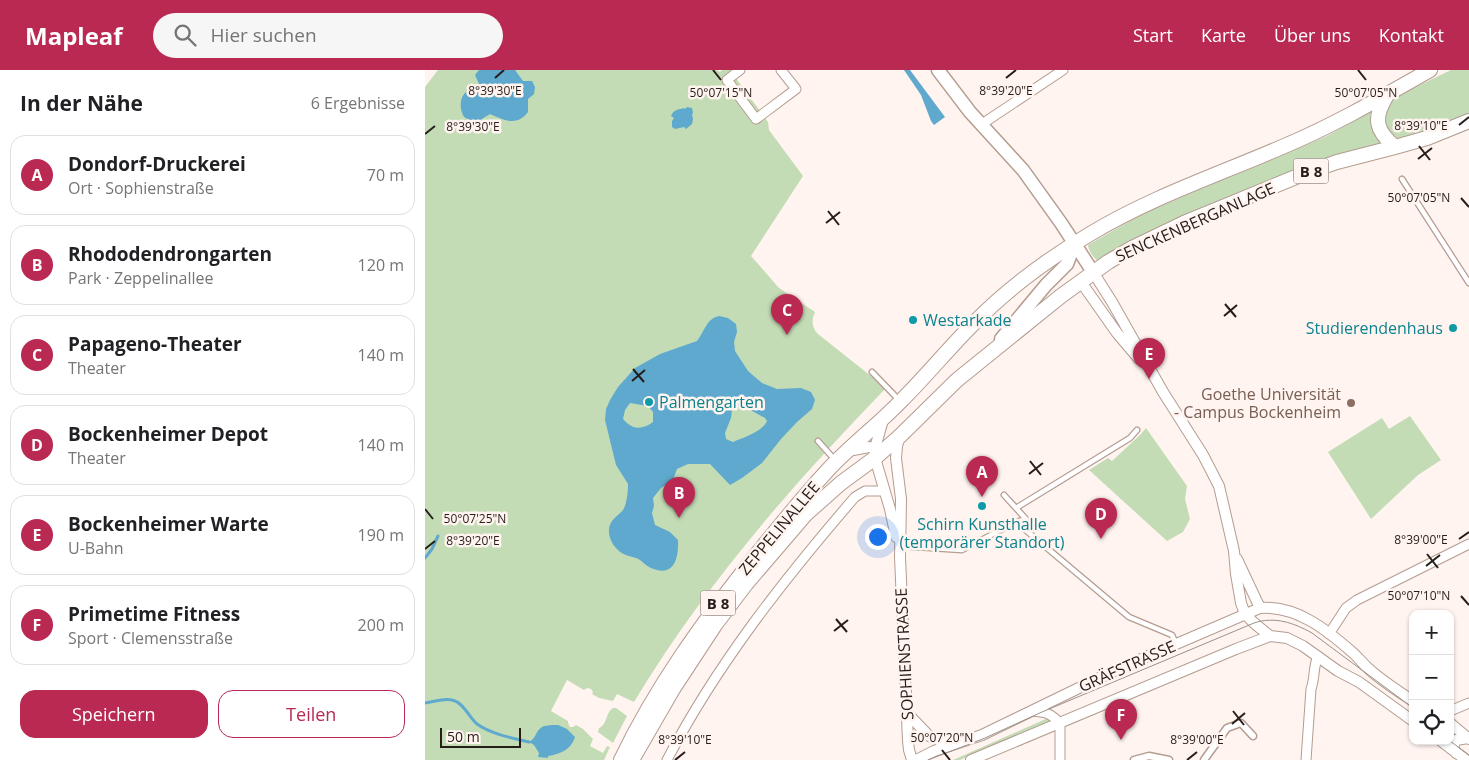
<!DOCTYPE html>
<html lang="de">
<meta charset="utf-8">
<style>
body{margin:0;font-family:"Open Sans",sans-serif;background:#f6f6f6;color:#202124}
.controls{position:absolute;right:15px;bottom:15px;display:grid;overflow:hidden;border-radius:10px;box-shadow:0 1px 4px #0004}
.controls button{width:45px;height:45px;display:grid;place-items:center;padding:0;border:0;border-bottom:1px solid #e0e0e0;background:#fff;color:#202124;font:25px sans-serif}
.scale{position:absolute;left:15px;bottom:12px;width:81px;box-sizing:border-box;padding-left:5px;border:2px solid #261d19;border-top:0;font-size:14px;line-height:18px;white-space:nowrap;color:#261d19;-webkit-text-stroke:4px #fff4ef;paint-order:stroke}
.you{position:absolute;left:452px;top:466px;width:18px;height:18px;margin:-12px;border:4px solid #fff;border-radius:50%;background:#1a73e8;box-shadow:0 0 0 8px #1a73e833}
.badge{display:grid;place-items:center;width:32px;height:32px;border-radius:50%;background:#b92951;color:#fff;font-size:16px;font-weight:700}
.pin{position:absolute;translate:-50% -41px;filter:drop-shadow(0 1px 2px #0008)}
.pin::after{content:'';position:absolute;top:26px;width:18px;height:15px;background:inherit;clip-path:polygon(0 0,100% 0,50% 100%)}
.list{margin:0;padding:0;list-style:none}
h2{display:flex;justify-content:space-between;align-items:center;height:65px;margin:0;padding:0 20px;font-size:21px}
h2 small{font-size:16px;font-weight:400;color:#757577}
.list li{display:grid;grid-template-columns:32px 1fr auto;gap:15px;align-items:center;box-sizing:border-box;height:80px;margin:0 10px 10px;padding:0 10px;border:1px solid #e0e0e0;border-radius:15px}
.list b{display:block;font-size:19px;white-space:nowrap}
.list p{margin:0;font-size:16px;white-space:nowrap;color:#757577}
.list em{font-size:16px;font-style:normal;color:#757577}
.actions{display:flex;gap:10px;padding:15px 20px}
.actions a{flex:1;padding:11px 0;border:1px solid #b92951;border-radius:15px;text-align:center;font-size:18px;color:#b92951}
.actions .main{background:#b92951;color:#fff}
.icon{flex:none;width:28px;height:28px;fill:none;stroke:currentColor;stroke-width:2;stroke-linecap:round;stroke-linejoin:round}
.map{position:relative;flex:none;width:1044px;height:690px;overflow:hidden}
header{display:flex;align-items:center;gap:30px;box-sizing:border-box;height:70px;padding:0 25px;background:#b92951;color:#fff}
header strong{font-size:24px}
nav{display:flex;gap:28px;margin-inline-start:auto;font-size:18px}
.search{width:350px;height:45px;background:#f6f6f6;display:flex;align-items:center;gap:12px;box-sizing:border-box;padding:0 18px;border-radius:28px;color:#757577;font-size:19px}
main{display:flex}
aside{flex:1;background:#fff}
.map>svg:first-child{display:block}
</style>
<header>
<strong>Mapleaf</strong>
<div class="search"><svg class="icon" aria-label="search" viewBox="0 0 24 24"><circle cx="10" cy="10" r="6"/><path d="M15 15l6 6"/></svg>Hier suchen</div>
<nav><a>Start</a><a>Karte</a><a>Über uns</a><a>Kontakt</a></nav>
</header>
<main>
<aside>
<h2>In der Nähe<small>6 Ergebnisse</small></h2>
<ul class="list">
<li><span class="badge">A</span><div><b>Dondorf-Druckerei</b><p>Ort · Sophienstraße</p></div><em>70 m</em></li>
<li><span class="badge">B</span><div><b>Rhododendrongarten</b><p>Park · Zeppelinallee</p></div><em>120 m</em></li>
<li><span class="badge">C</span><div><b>Papageno-Theater</b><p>Theater</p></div><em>140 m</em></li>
<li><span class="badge">D</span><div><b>Bockenheimer Depot</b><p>Theater</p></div><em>140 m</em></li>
<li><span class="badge">E</span><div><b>Bockenheimer Warte</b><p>U-Bahn</p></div><em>190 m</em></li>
<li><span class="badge">F</span><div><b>Primetime Fitness</b><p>Sport · Clemensstraße</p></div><em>200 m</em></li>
</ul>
<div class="actions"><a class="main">Speichern</a><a>Teilen</a></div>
</aside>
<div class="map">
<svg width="1044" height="690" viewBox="0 0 1044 690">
<rect width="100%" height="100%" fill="#fff4ef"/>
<path fill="#c3dcb6" d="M 13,0 L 292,0 L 295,2 L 297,0 L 305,0 L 343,52 L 344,60 L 378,106 L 326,186 L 354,218 L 390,242 C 386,250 387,258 393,264 L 461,318 C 367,415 278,517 209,632 L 192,624 L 188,631 L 174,628 L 167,624 L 168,622 L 166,619 L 162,618 L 159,620 L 142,610 L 126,641 L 143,651 L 143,653 L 145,657 L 148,657 L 151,655 L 158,659 L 168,669 L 165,676 L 178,683 L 182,676 L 185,677 L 179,690 L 0,690 L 0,17 Z
M 1026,0 L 1044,0 L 1044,45 L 1008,60 L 972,70 L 966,67 L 958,59 L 960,37 L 974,25 Z
M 947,41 L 960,74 L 673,191 C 669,189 663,180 663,175 L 670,171 L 721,142 L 865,82 L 902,66 Z
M 985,346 L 1016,390 L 993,405 L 946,449 L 903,382 L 957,348 L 964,359 Z
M 721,358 L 762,416 L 760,429 L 765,449 L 758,462 L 742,471 L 664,400 L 683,388 L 687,391 L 716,364 Z
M 188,638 L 191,638 L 202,646 L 188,673 L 173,662 L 174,658 C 183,654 180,643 188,638 Z
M 623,648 L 625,651 L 535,690 L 528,690 Z"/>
<path fill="#5ea9cd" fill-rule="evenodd" d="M 54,0 L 90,0 L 98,11 L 107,11 L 110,17 L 109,24 L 103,29 L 103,42 C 92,57 78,50 65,44 C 54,51 51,54 39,47 C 32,34 36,19 52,18 L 54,14 L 50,5 Z
M 479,0 L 485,0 L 520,47 L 509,55 L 506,51 L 496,25 Z
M 262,37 L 267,38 L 268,43 L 267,44 L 268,49 L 267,54 L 261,59 L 259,57 L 250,59 L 247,57 L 247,51 L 249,48 L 246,46 C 249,39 253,40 259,38 L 260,39 Z
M 294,246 L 303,248 L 311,254 L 312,262 L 309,272 L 310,281 L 323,301 L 337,313 L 352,319 L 376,318 L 386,322 L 390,330 L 387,339 L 372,352 L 356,369 L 337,393 L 317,408 L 305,415 L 285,394 L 263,394 L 252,399 L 248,410 L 236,418 L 228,428 L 229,436 L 227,443 L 230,455 L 245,462 L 253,470 C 254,490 248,509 224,497 C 220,495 218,492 215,490 C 211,487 206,487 201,485 C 192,482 184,471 184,462 C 183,451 192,447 198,440 C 202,434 203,421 203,414 L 191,395 L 180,350 L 181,339 L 185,330 L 193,317 L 210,298 L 235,284 L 272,271 C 280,261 281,249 294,246 ZM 205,333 L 223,336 L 228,342 L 228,352 C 217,360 207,360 198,349 L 200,340 ZM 311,336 L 318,336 L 340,348 L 342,351 C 337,362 320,367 308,372 L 301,369 L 300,363 L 306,348 L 307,340 Z
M 133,655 L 142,659 L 150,667 C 146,680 135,684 123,686 L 123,688 L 113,687 L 114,683 L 109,675 L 104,672 C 112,668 110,661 117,657 C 121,655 129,655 133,655 Z"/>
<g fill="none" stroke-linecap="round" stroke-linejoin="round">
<path stroke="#5ea9cd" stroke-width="3" d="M 0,488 L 7,479 L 13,466
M 0,633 C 9,632 18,628 27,630 C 38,632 44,647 52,654 C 66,664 87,668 104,672"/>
<defs>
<path id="service" d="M 977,109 L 1044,213
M 447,302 L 475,331
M 393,371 L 410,390
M 579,425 L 601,449 L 591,452
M 591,438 L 705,368 L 712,360
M 475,476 L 537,480 L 591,452 L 704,547 L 747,565 L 751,574"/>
<path id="pedestrian" d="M 709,690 L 724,686 L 744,690
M 779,690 L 802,658 L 816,653 L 828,666"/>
<path id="minor" d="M 315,0 L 302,10 L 331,49 L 371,19 L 356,0
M 557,54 L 638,0
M 904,564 L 921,538 L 932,530 L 1044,474
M 607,641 C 621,642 625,643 635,653 L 635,690
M 1025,641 L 1044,633
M 242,690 C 292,594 360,508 430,427 L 440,421 L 459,421
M 881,690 L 886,619 C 890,609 888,596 893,586"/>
<path id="tertiary" d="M 668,202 L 687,232 L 738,322 L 778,385 L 794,416 L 809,481 L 811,504 L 816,533 L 820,544 L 829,553 L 845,566
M 656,212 L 692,263 L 714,289
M 458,350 L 450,378 L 450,388 L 465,439 L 471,467
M 475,366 L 472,376 L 471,388 L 476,429 L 475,487 L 483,671 L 484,680 L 487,690
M 423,381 L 444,377 L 455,380
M 812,489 L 835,538
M 482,643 L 504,666 L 525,675
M 1025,653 L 1044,669
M 1016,671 L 1041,690
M 1031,683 L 1028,677 L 1031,670 L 1043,668
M 491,690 L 509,681 L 557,665 L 693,599 L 835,538 C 871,535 902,560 927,582 C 933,587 938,594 944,599 C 957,611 973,621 988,631
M 546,690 L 811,579 L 845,566 L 862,568 L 878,576 L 913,601 L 934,612 L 988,651"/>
<path id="secondary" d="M 513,0 L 545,42 L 598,100 L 636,153 L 668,202
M 576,269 L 621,215 L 642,194 L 650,173"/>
<path id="primary" d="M 962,25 C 948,48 950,60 970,77
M 196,690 C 231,617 278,552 328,489 C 352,459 376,429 402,401 C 425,376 453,355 477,330 C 502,305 524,278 548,254 C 582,219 623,189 665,164 C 728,126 798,103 864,74 C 913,53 959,26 1005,0
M 207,690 L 248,619 L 290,555 L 321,514 L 381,444 L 416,413 L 450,388 L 475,366 L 532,310 L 636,226 L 683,192 L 707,178 L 759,153 L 883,102 L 912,92 L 970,77 L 1002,68 L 1044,51"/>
</defs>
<use href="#service" stroke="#b49c90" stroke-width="7"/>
<use href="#pedestrian" stroke="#b49c90" stroke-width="9"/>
<use href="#minor" stroke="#b49c90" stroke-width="11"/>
<use href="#tertiary" stroke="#b49c90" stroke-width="12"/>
<use href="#secondary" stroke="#b49c90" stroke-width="15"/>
<use href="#primary" stroke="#b49c90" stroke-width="16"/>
<use href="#service" stroke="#fff" stroke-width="4.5"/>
<use href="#pedestrian" stroke="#fff" stroke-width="6"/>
<use href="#minor" stroke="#fff" stroke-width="9"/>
<use href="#tertiary" stroke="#fff" stroke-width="10"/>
<use href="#secondary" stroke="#fff" stroke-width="12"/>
<use href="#primary" stroke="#fff" stroke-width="14"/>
<path stroke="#9b918c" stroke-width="1" d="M 1025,671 L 1044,685
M 503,690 L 560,668 L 617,642 L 829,553 C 850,546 869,553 887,563 L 988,638"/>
</g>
<path fill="none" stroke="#261d19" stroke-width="2" d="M 288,0 L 296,10M 933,0 L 941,10M 70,8 L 79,0M 581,8 L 591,0M 1034,55 L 1044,47M 0,64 L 10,56M 994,76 L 1005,90M 993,89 L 1007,78M 1036,128 L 1044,137M 403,141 L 414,155M 401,153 L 415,142M 800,234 L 811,247M 799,246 L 812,235M 208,299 L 219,312M 207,311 L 220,300M 605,391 L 616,405M 604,404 L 618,393M 0,439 L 8,449M 1034,469 L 1044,462M 0,479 L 10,471M 1002,484 L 1013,498M 1001,496 L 1015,485M 1036,526 L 1044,535M 411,549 L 422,562M 409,561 L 423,550M 808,641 L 819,655M 807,654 L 820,643M 517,680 L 525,690M 250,690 L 260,682M 762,690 L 772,682"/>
<g fill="#0f9aa8" stroke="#fff4ef" stroke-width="2">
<circle cx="488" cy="250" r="5"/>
<circle cx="1028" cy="258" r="5"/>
<circle cx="224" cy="332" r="5"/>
<circle cx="557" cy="436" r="5"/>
</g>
<circle fill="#8d6e63" stroke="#fff4ef" stroke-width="2" cx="926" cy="333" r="5"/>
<g text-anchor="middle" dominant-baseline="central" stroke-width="5" stroke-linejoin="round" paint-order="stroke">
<g fill="#fff4ef" stroke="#675e59" stroke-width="1">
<rect x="868.5" y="88.5" width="35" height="25" rx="4"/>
<rect x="275.5" y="520.5" width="35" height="25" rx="4"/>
</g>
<g font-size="15" font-weight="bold" fill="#261d19">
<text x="886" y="101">B 8</text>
<text x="293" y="533">B 8</text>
</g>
<g font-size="16" fill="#261d19" stroke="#fff4ef">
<text transform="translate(770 152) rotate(-24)">SENCKENBERGANLAGE</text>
<text transform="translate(354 458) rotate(-50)">ZEPPELINALLEE</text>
<text transform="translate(479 584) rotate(-93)">SOPHIENSTRASSE</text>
<text transform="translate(702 596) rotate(-24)">GRÄFSTRASSE</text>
</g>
<g font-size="16" fill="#0d838f" stroke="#fff4ef" text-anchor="start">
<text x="498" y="250">Westarkade</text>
<text x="1018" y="258" text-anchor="end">Studierendenhaus</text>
<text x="234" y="332">Palmengarten</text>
<text x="557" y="454" text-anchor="middle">Schirn Kunsthalle<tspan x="557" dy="18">(temporärer Standort)</tspan></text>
</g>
<g font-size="16" fill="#785e54" stroke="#fff4ef" text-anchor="end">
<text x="916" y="324">Goethe Universität<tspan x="916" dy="18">- Campus Bockenheim</tspan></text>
</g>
</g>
<g font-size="12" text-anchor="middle" fill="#261d19" stroke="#fff4ef" stroke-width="5" stroke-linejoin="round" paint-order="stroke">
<text x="70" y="25">8°39'30"E</text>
<text x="581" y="25">8°39'20"E</text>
<text x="296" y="27">50°07'15"N</text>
<text x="941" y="27">50°07'05"N</text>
<text x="996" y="60">8°39'10"E</text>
<text x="48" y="61">8°39'30"E</text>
<text x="994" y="132">50°07'05"N</text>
<text x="50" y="453">50°07'25"N</text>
<text x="996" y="474">8°39'00"E</text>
<text x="48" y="475">8°39'20"E</text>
<text x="994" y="530">50°07'10"N</text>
<text x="517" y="672">50°07'20"N</text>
<text x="260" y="674">8°39'10"E</text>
<text x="772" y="674">8°39'00"E</text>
</g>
</svg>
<div class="controls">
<button>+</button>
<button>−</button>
<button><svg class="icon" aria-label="locate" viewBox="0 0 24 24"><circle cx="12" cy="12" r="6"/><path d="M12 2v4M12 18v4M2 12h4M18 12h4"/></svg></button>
</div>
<div class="scale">50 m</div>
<div class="you"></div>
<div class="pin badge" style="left:557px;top:427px">A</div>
<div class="pin badge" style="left:254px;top:448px">B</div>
<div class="pin badge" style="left:362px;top:265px">C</div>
<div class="pin badge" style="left:676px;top:469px">D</div>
<div class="pin badge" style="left:724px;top:309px">E</div>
<div class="pin badge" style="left:696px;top:670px">F</div>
</div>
</main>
